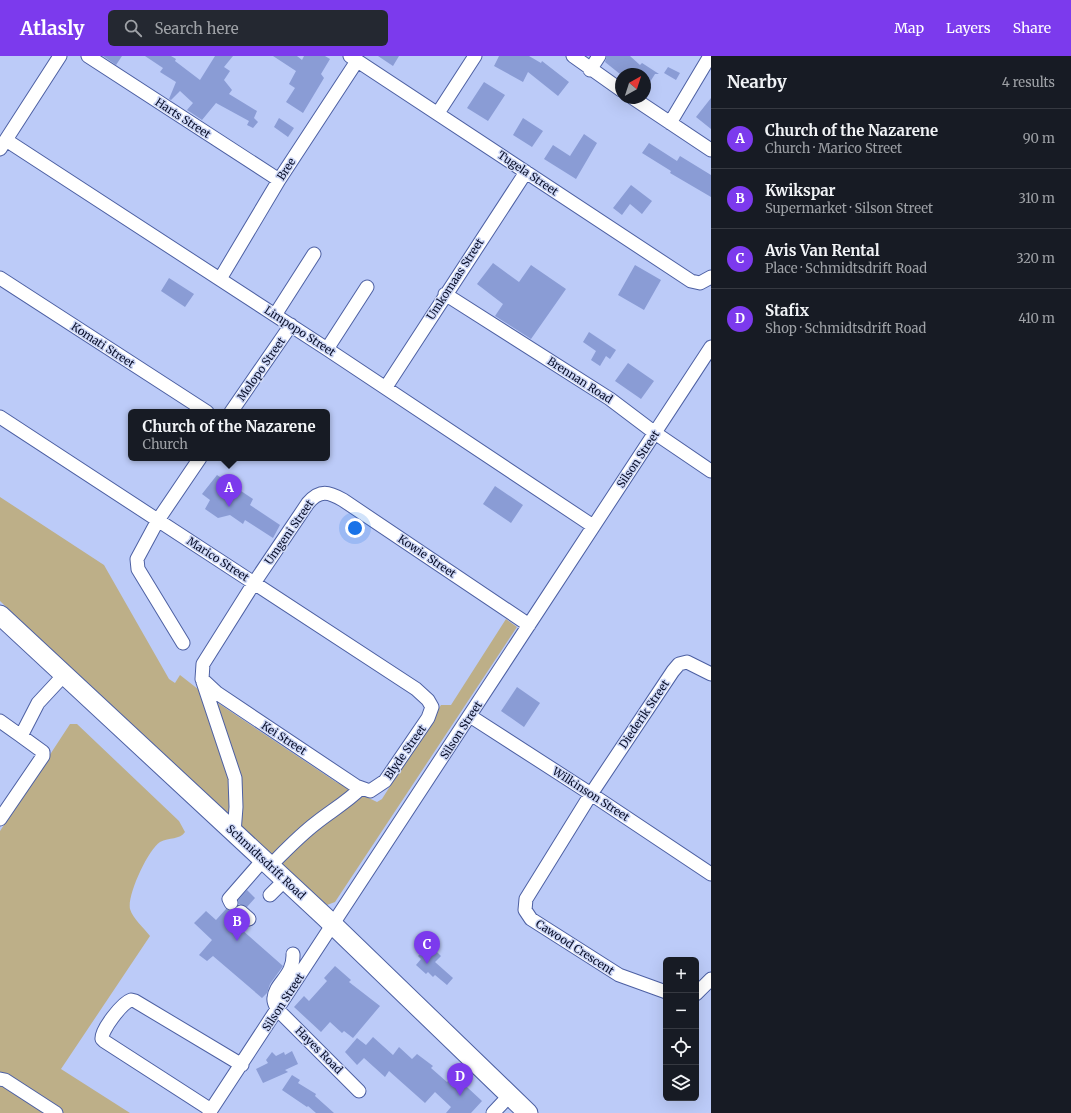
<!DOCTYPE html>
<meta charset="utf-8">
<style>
body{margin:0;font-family:Merriweather,serif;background:#242831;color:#f1f3f6}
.controls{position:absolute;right:12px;bottom:12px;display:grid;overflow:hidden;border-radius:6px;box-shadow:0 4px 16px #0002}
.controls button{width:36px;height:36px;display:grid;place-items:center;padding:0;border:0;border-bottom:1px solid #363941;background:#171b24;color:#f1f3f6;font:20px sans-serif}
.compass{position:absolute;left:615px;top:12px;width:36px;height:36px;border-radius:50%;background:#171b24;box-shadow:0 4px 16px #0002;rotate:39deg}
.you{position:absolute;left:355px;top:472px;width:14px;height:14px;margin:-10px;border:3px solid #fff;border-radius:50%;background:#1a73e8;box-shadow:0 0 0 6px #1a73e833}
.badge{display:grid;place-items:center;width:26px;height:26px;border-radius:50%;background:#7c3aed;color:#fff;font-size:13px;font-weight:700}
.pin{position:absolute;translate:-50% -33px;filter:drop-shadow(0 1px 2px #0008)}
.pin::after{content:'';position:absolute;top:21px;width:14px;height:12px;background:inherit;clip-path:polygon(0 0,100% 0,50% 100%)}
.popup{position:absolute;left:128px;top:353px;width:202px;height:52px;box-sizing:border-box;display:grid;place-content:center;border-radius:6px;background:#171b24;filter:drop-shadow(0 1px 3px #0005);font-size:13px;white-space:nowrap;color:#9ea1a6}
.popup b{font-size:15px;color:#f1f3f6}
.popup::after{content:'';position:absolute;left:50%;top:100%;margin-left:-8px;border:8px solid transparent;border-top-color:#171b24}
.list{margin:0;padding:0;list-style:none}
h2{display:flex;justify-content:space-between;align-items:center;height:52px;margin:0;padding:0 16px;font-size:17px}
h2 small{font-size:13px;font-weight:400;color:#9ea1a6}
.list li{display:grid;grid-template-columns:26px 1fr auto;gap:12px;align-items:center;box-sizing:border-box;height:60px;padding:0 16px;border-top:1px solid #363941}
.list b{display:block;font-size:15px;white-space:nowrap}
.list p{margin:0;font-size:13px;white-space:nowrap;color:#9ea1a6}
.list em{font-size:13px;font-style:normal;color:#9ea1a6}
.icon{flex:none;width:22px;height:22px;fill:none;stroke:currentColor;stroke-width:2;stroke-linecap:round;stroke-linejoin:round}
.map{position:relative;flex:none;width:711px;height:1057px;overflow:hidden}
header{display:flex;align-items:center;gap:24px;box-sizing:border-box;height:56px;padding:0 20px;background:#7c3aed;color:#fff}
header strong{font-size:19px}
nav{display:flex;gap:22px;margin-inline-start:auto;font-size:14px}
.search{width:280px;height:36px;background:#242831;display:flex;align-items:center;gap:10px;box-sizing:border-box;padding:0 14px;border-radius:6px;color:#9ea1a6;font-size:15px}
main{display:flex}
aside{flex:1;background:#171b24}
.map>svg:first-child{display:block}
</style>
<header>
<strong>Atlasly</strong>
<div class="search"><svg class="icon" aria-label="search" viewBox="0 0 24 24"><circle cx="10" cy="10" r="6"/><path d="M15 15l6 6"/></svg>Search here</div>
<nav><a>Map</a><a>Layers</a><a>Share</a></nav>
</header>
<main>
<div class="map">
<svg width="711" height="1057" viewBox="0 0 711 1057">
<rect width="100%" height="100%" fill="#bccbf8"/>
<path fill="#bdaf88" d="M 0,441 L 104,509 L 169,623 L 175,627 L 180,619 L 203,637 L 336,726 L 377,746 L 382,743 L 441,649 L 451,649 L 506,563 L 517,571 L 335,846 L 327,849 C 216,751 106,649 0,545 Z
M 70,668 L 77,668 L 179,765 L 185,776 C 180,784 169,781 160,786 C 148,794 127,839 130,853 C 133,863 144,872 150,880 L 61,1013 L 130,1057 L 0,1057 L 0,775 Z"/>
<path fill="#8a9cd5" d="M 103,0 L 122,0 L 116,9 Z
M 145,0 L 171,0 L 176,3 L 175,5 L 200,24 L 215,0 L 233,0 L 224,11 L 230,15 L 224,24 L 232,34 L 229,38 L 257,55 L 254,62 L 258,66 L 253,72 L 247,69 L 249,65 L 216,47 L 202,64 L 187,54 L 193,47 L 180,35 L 171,44 L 169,43 L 176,26 L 160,16 L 163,12 Z
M 273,0 L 297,0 L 302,4 L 304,0 L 325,0 L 330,3 L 321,18 L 324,22 L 303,57 L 286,46 L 295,32 L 289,28 L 296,15 Z
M 378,0 L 399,0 L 393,10 Z
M 499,0 L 529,0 L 541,7 L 542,5 L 569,26 L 558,40 L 528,16 L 523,26 L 494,10 Z
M 607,0 L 630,0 L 640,9 L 642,7 L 659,18 L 655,18 L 645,34 L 645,18 L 620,18 L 605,6 Z
M 668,11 L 680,17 L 676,24 L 664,17 Z
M 484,26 L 505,39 L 488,65 L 467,52 Z
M 711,42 L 711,73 L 696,61 Z
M 279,62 L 294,72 L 288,81 L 274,71 Z
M 523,62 L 543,75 L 532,91 L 513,79 Z
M 584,78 L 597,87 L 576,123 L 544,103 L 553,89 L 570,100 Z
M 649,87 L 677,105 L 680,100 L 711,119 L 711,141 L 670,117 L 671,115 L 642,97 Z
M 631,129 L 652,145 L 642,158 L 630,148 L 622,159 L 613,152 Z
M 493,207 L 519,226 L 531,209 L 566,233 L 531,283 L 495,260 L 503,248 L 477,228 Z
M 635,209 L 661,224 L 644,254 L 618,239 Z
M 169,222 L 194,238 L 185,251 L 161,235 Z
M 589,276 L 616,294 L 610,303 L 606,300 L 600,310 L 591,304 L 596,295 L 583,286 Z
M 628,307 L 654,325 L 641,343 L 615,325 Z
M 217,419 L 253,443 L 250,449 L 280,469 L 273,482 L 245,464 L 243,468 L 230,459 L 218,462 L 205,453 L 210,444 L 202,438 Z
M 495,430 L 523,449 L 511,467 L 483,448 Z
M 517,631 L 540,647 L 524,671 L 501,655 Z
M 247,834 L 255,842 L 247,851 L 239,848 L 238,844 Z
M 226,853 L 233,854 L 236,862 L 233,866 L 283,910 L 270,928 L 267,937 L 262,942 L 213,900 L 207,905 L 199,899 L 212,884 L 194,867 L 206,855 L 216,864 Z
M 429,888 L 441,900 L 435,906 L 453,922 L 447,929 L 435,919 L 433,921 L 428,916 L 426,918 L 416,909 L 421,903 L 418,900 Z
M 335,910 L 351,924 L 349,926 L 380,950 L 353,982 L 344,975 L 342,977 L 330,966 L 321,976 L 294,951 L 304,940 L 309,945 L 327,925 L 324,922 Z
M 373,981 L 393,999 L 399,991 L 412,1003 L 417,998 L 433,1010 L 431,1012 L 447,1026 L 454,1019 L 482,1045 L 471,1057 L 446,1057 L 451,1051 L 435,1036 L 425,1047 L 389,1015 L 385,1021 L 364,1002 L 357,1009 L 345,996 L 357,982 L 366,989 Z
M 292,995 L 298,1008 L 285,1014 L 288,1016 L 263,1027 L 256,1013 L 268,1007 L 266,1004 L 272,996 L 276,1000 L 284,996 L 285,999 Z
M 292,1019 L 300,1024 L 298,1027 L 316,1038 L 315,1040 L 334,1057 L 316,1057 L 308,1050 L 307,1051 L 282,1034 Z"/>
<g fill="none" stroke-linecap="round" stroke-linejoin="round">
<defs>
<path id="minor" d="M 88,0 L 279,124
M 350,0 L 691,225 L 700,227 L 711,221
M 573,0 L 621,34
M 590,14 L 599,0
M 633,42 L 711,94
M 438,57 L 475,0
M 670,67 L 710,0
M 6,84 L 327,293 L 593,470
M 0,93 L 60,0
M 0,222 L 207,356
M 220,223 L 279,124 L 357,5
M 445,238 L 610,343 L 655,377 L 711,415
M 275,259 L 314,198
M 327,293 L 367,231
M 386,331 L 526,116
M 231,356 L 291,269
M 0,361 L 416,633 L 428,644 L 432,651 L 428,662 L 385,725 L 370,735 L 356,730 L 217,637 L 202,623
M 183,587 L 138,513 L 137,503 L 158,464 L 200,402
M 470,660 L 591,738 L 711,818
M 0,665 L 21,680 L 38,647 L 64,619
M 0,763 L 43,700 L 43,696 L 21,680
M 234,777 L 236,751 L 235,722 L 202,623 L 203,608 L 254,527 L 308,447 C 320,433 329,436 343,444 L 529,569
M 270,810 C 285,795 299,780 316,767 C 331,755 347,746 361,732
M 270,839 L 285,824
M 231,847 L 229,843 L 263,804
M 241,856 L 249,863
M 293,898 C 294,920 275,927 274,942 C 273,946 276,950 278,954 L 359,1035
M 666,936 L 619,919 L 531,863 L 525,854 L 526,843 L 591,738 L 673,615 L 679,608 L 687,606 L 711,618
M 696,938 L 711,923
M 0,1023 L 5,1024 L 56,1057
M 211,1054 L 104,985 L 102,983 C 101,974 122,947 131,944 L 135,945 L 242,1009
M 209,1057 L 711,291
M 493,1057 L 510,1039"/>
<path id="highway" d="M 0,559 L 325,861 L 528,1057"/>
</defs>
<use href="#minor" stroke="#4d60a3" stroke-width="15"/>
<use href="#highway" stroke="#4d60a3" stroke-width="21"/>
<use href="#minor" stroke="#fff" stroke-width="13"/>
<use href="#highway" stroke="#fff" stroke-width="19"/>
</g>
<g text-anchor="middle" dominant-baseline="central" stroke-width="3" stroke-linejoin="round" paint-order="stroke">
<g font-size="11" fill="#090f2a" stroke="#ced8f7">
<text transform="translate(183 62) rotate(33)">Harts Street</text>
<text transform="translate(286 113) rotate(-57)">Bree</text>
<text transform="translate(528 117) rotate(34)">Tugela Street</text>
<text transform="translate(455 223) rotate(-57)">Umkomaas Street</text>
<text transform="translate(300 275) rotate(33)">Limpopo Street</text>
<text transform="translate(103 289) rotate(33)">Komati Street</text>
<text transform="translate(261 313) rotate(-55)">Molopo Street</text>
<text transform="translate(580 324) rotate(33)">Brennan Road</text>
<text transform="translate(638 403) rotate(-56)">Silson Street</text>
<text transform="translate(289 476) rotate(-55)">Umgeni Street</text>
<text transform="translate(427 500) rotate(34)">Kowie Street</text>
<text transform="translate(218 503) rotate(33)">Marico Street</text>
<text transform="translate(644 658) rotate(-56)">Diederik Street</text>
<text transform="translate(461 674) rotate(-57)">Silson Street</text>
<text transform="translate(284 682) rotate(33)">Kei Street</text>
<text transform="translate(405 696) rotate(-55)">Blyde Street</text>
<text transform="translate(591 738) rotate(33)">Wilkinson Street</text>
<text transform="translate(266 806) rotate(43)">Schmidtsdrift Road</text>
<text transform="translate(575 891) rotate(33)">Cawood Crescent</text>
<text transform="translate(283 946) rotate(-57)">Silson Street</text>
<text transform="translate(319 994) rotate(45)">Hayes Road</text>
</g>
</g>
</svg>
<div class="controls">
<button>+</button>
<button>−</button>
<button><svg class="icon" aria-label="locate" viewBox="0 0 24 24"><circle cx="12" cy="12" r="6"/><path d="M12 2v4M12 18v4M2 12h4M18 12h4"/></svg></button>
<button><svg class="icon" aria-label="layers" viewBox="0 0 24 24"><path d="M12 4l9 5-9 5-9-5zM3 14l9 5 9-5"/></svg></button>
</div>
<svg class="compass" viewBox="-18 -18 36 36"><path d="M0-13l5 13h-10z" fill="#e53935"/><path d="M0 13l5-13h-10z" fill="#9ea1a6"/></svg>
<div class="you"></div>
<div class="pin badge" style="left:229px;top:451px">A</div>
<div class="popup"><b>Church of the Nazarene</b>Church</div>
<div class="pin badge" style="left:237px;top:885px">B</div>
<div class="pin badge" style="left:427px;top:908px">C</div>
<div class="pin badge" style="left:460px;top:1040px">D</div>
</div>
<aside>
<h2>Nearby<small>4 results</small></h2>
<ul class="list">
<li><span class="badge">A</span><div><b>Church of the Nazarene</b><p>Church · Marico Street</p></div><em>90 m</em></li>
<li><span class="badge">B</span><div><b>Kwikspar</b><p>Supermarket · Silson Street</p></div><em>310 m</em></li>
<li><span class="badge">C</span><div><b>Avis Van Rental</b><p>Place · Schmidtsdrift Road</p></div><em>320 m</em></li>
<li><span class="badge">D</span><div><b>Stafix</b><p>Shop · Schmidtsdrift Road</p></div><em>410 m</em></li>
</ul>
</aside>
</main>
